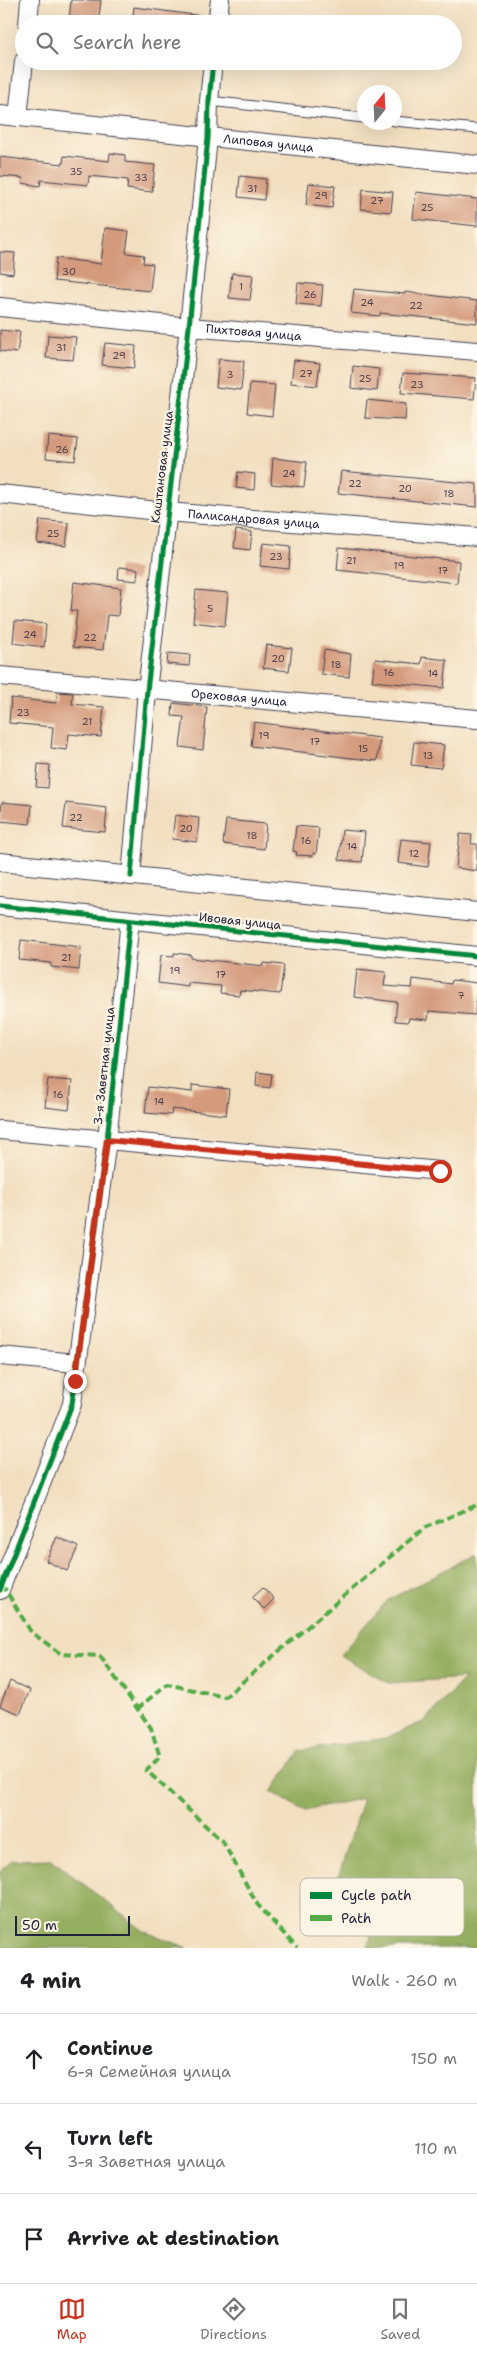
<!DOCTYPE html>
<meta charset="utf-8">
<style>
body{margin:0;font-family:"Shantell Sans",sans-serif;background:#f2f2f2;color:#202124}
.compass{position:absolute;left:357px;top:85px;width:45px;height:45px;border-radius:50%;background:#fff;box-shadow:0 5px 20px #0002;rotate:18deg}
.scale{position:absolute;left:15px;bottom:12px;width:115px;box-sizing:border-box;padding-left:5px;border:2px solid #22223b;border-top:0;font-size:14px;line-height:18px;white-space:nowrap;color:#22223b;-webkit-text-stroke:4px #fcf5e5;paint-order:stroke}
.stop{position:absolute;width:15px;height:15px;margin:-11px;border:4px solid #c8321e;border-radius:50%;background:#fff}
.stop.end{background:#c8321e;border-color:#fff;box-shadow:0 1px 5px #0008}
.list{margin:0;padding:0;list-style:none}
h2{display:flex;justify-content:space-between;align-items:center;height:65px;margin:0;padding:0 20px;font-size:21px}
h2 small{font-size:16px;font-weight:400;color:#757577}
.list li{display:grid;grid-template-columns:32px 1fr auto;gap:15px;align-items:center;box-sizing:border-box;height:90px;padding:0 20px;border-top:1px solid #e0e0e0}
.list b{display:block;font-size:19px;white-space:nowrap}
.list p{margin:0;font-size:16px;white-space:nowrap;color:#757577}
.list em{font-size:16px;font-style:normal;color:#757577}
.icon{flex:none;width:28px;height:28px;fill:none;stroke:currentColor;stroke-width:2;stroke-linecap:round;stroke-linejoin:round}
.map{position:relative;flex:none;width:477px;height:1948px;overflow:hidden}
.search{position:absolute;background:#fff;box-shadow:0 5px 20px #0002;left:15px;right:15px;top:15px;height:55px;display:flex;align-items:center;gap:12px;box-sizing:border-box;padding:0 18px;border-radius:28px;color:#757577;font-size:19px}
.sheet{height:335px;background:#fff}
nav{display:flex;justify-content:space-around;align-items:center;box-sizing:border-box;height:70px;border-top:1px solid #e0e0e0;background:#fff;font-size:14px;color:#757577}
nav a{display:grid;justify-items:center;gap:2px}
nav .on{color:#c8321e}
.map>svg:first-child{display:block}
</style>
<div class="map">
<svg width="477" height="1948" viewBox="0 0 477 1948">
<rect width="100%" height="100%" fill="#fcf5e5"/>
<filter id="ink" filterUnits="userSpaceOnUse"><feTurbulence type="fractalNoise" baseFrequency=".02" numOctaves="2"/><feDisplacementMap in="SourceGraphic" scale="10" xChannelSelector="R" yChannelSelector="G"/><feConvolveMatrix kernelMatrix="1 2 1 2 8 2 1 2 1" color-interpolation-filters="sRGB"/></filter>
<filter id="wash" filterUnits="userSpaceOnUse"><feTurbulence type="fractalNoise" baseFrequency=".0096" numOctaves="4" result="noise"/><feDisplacementMap in="SourceGraphic" scale="20" xChannelSelector="R" yChannelSelector="G"/><feGaussianBlur stdDeviation="1.12" result="paint"/><feColorMatrix in="noise" values="0 0 0 0 0 0 0 0 0 0 0 0 0 0 0 0 0 1.4 0 .05"/><feComposite in="paint" operator="in"/></filter>
<g filter="url(#wash)">
<rect width="100%" height="100%" fill="#f2dfc0"/>
<path fill="#95af60" stroke="#5c684e" d="M 477,1553 L 477,1948 L 368,1948 L 371,1937 L 338,1878 L 363,1798 L 305,1811 L 271,1792 L 300,1751 L 385,1738 L 425,1721 L 465,1678 L 389,1683 L 340,1655 L 388,1600 Z
M 51,1859 L 144,1931 L 188,1948 L 0,1948 L 0,1873 L 12,1860 Z"/>
<g id="blocks">
<path fill="#d49a7c" d="M 71,0 L 101,0 L 98,24 L 69,21 Z
M 134,7 L 202,16 L 202,24 L 132,24 Z
M 110,153 L 125,155 L 125,162 L 155,165 L 152,192 L 127,189 L 128,180 L 89,176 L 88,185 L 41,180 L 40,186 L 22,183 L 23,178 L 0,176 L 0,157 L 63,164 L 64,156 L 109,161 Z
M 240,176 L 266,179 L 264,200 L 238,197 Z
M 309,183 L 335,186 L 332,208 L 306,205 Z
M 363,189 L 393,192 L 391,212 L 361,209 Z
M 416,192 L 477,199 L 477,226 L 413,219 Z
M 105,228 L 129,231 L 126,253 L 144,255 L 143,263 L 153,264 L 150,291 L 54,281 L 56,258 L 101,264 Z
M 0,252 L 15,253 L 13,274 L 0,272 Z
M 232,273 L 253,275 L 250,300 L 229,298 Z
M 298,283 L 323,285 L 321,306 L 296,304 Z
M 354,289 L 405,294 L 405,292 L 477,301 L 477,323 L 380,313 L 380,316 L 351,313 Z
M 0,330 L 20,332 L 17,353 L 0,351 Z
M 48,335 L 76,337 L 73,360 L 46,358 Z
M 105,343 L 136,346 L 134,368 L 102,365 Z
M 219,359 L 244,361 L 241,390 L 216,387 Z
M 294,360 L 320,363 L 317,386 L 291,383 Z
M 353,366 L 379,369 L 377,391 L 351,388 Z
M 403,373 L 476,378 L 474,399 L 401,393 Z
M 250,383 L 275,385 L 272,416 L 247,413 Z
M 367,400 L 406,404 L 405,420 L 365,418 Z
M 48,436 L 78,439 L 75,461 L 46,458 Z
M 273,458 L 307,462 L 304,487 L 271,484 Z
M 341,471 L 477,484 L 477,507 L 338,493 Z
M 238,472 L 255,474 L 254,490 L 236,488 Z
M 40,520 L 69,523 L 66,546 L 37,543 Z
M 236,530 L 252,532 L 250,550 L 234,548 Z
M 263,543 L 291,546 L 289,569 L 260,566 Z
M 339,548 L 459,561 L 457,583 L 337,570 Z
M 119,567 L 138,569 L 137,581 L 118,579 Z
M 74,582 L 121,588 L 118,616 L 107,615 L 103,650 L 73,647 L 77,611 L 71,611 Z
M 196,590 L 228,593 L 225,626 L 193,622 Z
M 15,621 L 46,624 L 44,647 L 13,643 Z
M 266,645 L 292,648 L 289,671 L 263,668 Z
M 324,650 L 351,654 L 349,677 L 321,674 Z
M 168,653 L 190,655 L 189,666 L 167,664 Z
M 422,657 L 447,660 L 444,688 L 372,681 L 375,659 L 421,664 Z
M 57,692 L 73,693 L 72,704 L 104,707 L 101,737 L 69,734 L 67,750 L 51,748 L 53,727 L 9,723 L 11,698 L 56,703 Z
M 173,703 L 207,707 L 203,750 L 180,747 L 184,717 L 172,716 Z
M 254,722 L 380,738 L 377,761 L 251,746 Z
M 414,742 L 444,745 L 441,768 L 411,765 Z
M 38,764 L 50,765 L 48,788 L 36,787 Z
M 2,802 L 32,805 L 30,824 L 0,821 Z
M 66,803 L 107,808 L 105,832 L 63,828 Z
M 175,815 L 199,818 L 197,842 L 172,839 Z
M 226,820 L 266,824 L 264,849 L 223,844 Z
M 296,826 L 319,828 L 316,854 L 313,853 L 313,856 L 296,855 L 297,852 L 293,851 Z
M 342,830 L 365,832 L 362,862 L 339,860 Z
M 460,834 L 472,835 L 471,844 L 477,844 L 477,871 L 456,868 Z
M 401,839 L 431,842 L 428,867 L 398,863 Z
M 21,940 L 81,947 L 79,970 L 51,967 L 51,963 L 19,960 Z
M 174,953 L 191,955 L 191,958 L 264,966 L 264,963 L 284,965 L 280,994 L 240,990 L 239,995 L 220,993 L 221,986 L 188,983 L 188,987 L 158,983 L 161,955 L 174,956 Z
M 357,969 L 386,972 L 384,986 L 412,988 L 413,979 L 451,984 L 452,980 L 477,983 L 475,1015 L 429,1011 L 428,1020 L 409,1018 L 408,1022 L 395,1021 L 397,1002 L 354,997 Z
M 257,1072 L 272,1074 L 270,1088 L 256,1086 Z
M 48,1079 L 72,1081 L 69,1110 L 45,1107 Z
M 192,1085 L 229,1089 L 226,1115 L 172,1109 L 171,1115 L 145,1113 L 148,1087 L 192,1092 Z
M 57,1537 L 78,1547 L 67,1571 L 46,1561 Z
M 263,1587 L 274,1599 L 264,1609 L 252,1597 Z
M 10,1681 L 30,1690 L 20,1714 L 0,1706 Z"/>
</g>
</g>
<g filter="url(#ink)">
<use href="#blocks" fill-opacity="0" stroke="#413e4f" stroke-width="1"/>
<g fill="none" stroke-linecap="round" stroke-linejoin="round">
<defs>
<path id="service" d="M 209,101 L 364,118
M 394,121 L 477,129"/>
<g id="minor">
<path d="M 28,24 L 30,0"/>
<path d="M 217,24 L 220,0"/>
<path id="s1" d="M 0,115 L 477,165"/>
<path d="M 18,117 L 24,61"/>
<path id="s2" d="M 0,307 L 189,327 L 477,351"/>
<path id="s3" d="M 0,494 L 167,512 L 477,537"/>
<path id="s4" d="M 0,676 L 477,719"/>
<path d="M 0,862 L 477,912"/>
<path d="M 131,876 L 147,691 L 189,327 L 208,138 L 209,101 L 213,61"/>
<path d="M 0,906 L 477,956"/>
<path d="M 0,1130 L 440,1171"/>
<path d="M 0,1356 L 77,1363"/>
<path d="M 0,1590 L 72,1404 L 107,1140 L 130,920"/>
</g>
</defs>
<use href="#service" stroke="#413e4f" stroke-width="11"/>
<use href="#minor" stroke="#413e4f" stroke-width="20"/>
<use href="#service" stroke="#fff" stroke-width="9"/>
<use href="#minor" stroke="#fff" stroke-width="18"/>
<path stroke="#53aa46" stroke-width="4" stroke-dasharray="8 4" stroke-linecap="butt" d="M 2,1584 L 31,1632 L 61,1654 L 100,1656 L 151,1728 L 160,1757 L 146,1770 L 223,1842 L 257,1904 L 297,1948
M 137,1709 L 167,1684 L 225,1697 L 424,1528 L 477,1505"/>
<defs>
<path id="cycleway" d="M 131,876 L 147,691 L 189,327 L 208,138 L 209,101 L 213,61
M 0,906 L 477,956
M 0,1590 L 72,1404 L 107,1140 L 130,920"/>
</defs>
<use href="#cycleway" stroke="#fcf5e5" stroke-width="8"/>
<use href="#cycleway" stroke="#00873e" stroke-width="5"/>
</g>
</g>
<g fill="none" stroke-linecap="round" stroke-linejoin="round" filter="url(#ink)">
<path stroke="#c8321e" stroke-width="6" d="M 75,1381 L 107,1140 L 440,1171"/>
</g>
<g text-anchor="middle" dominant-baseline="central" stroke-width="4.5" stroke-linejoin="round" paint-order="stroke">
<g font-size="10" fill="#4e404b">
<text x="76" y="171">35</text>
<text x="141" y="177">33</text>
<text x="252" y="188">31</text>
<text x="321" y="195">29</text>
<text x="377" y="200">27</text>
<text x="427" y="207">25</text>
<text x="69" y="271">30</text>
<text x="241" y="286">1</text>
<text x="310" y="294">26</text>
<text x="367" y="302">24</text>
<text x="416" y="305">22</text>
<text x="61" y="347">31</text>
<text x="119" y="355">29</text>
<text x="306" y="373">27</text>
<text x="230" y="374">3</text>
<text x="365" y="378">25</text>
<text x="417" y="384">23</text>
<text x="62" y="449">26</text>
<text x="289" y="473">24</text>
<text x="355" y="483">22</text>
<text x="405" y="488">20</text>
<text x="449" y="493">18</text>
<text x="53" y="533">25</text>
<text x="276" y="556">23</text>
<text x="351" y="560">21</text>
<text x="399" y="565">19</text>
<text x="443" y="570">17</text>
<text x="210" y="608">5</text>
<text x="30" y="634">24</text>
<text x="90" y="637">22</text>
<text x="278" y="658">20</text>
<text x="336" y="664">18</text>
<text x="389" y="672">16</text>
<text x="433" y="673">14</text>
<text x="23" y="712">23</text>
<text x="87" y="721">21</text>
<text x="264" y="735">19</text>
<text x="315" y="741">17</text>
<text x="363" y="748">15</text>
<text x="428" y="755">13</text>
<text x="76" y="817">22</text>
<text x="186" y="828">20</text>
<text x="252" y="835">18</text>
<text x="306" y="840">16</text>
<text x="352" y="846">14</text>
<text x="414" y="853">12</text>
<text x="66" y="957">21</text>
<text x="175" y="970">19</text>
<text x="221" y="974">17</text>
<text x="461" y="995">7</text>
<text x="58" y="1094">16</text>
<text x="159" y="1101">14</text>
</g>
<g font-size="12" fill="#22223b" stroke="#fcf5e5">
<text stroke="none"><textPath href="#s1" startOffset="270">Липовая улица</textPath></text>
<text stroke="none"><textPath href="#s2" startOffset="255">Пихтовая улица</textPath></text>
<text transform="translate(162 467) rotate(-83)">Каштановая улица</text>
<text stroke="none"><textPath href="#s3" startOffset="255">Палисандровая улица</textPath></text>
<text stroke="none"><textPath href="#s4" startOffset="240">Ореховая улица</textPath></text>
<text transform="translate(240 921) rotate(6)">Ивовая улица</text>
<text transform="translate(104 1066) rotate(-84)">3-я Заветная улица</text>
</g>
</g>
<rect x="300" y="1878" width="164" height="58" rx="8" fill="#fcf5e5" stroke="#bbb6b2" stroke-width="1"/>
<rect x="310" y="1892" width="22" height="7" fill="#00873e"/>
<rect x="310" y="1915" width="22" height="6" fill="#53aa46"/>
<g font-size="14" fill="#22223b">
<text x="341" y="1900">Cycle path</text>
<text x="341" y="1923">Path</text>
</g>
</svg>
<svg class="compass" viewBox="-18 -18 36 36"><path d="M0-13l5 13h-10z" fill="#e53935"/><path d="M0 13l5-13h-10z" fill="#757577"/></svg>
<div class="scale">50 m</div>
<div class="stop" style="left:440px;top:1171px"></div>
<div class="stop end" style="left:75px;top:1381px"></div>
<div class="search"><svg class="icon" aria-label="search" viewBox="0 0 24 24"><circle cx="10" cy="10" r="6"/><path d="M15 15l6 6"/></svg>Search here</div>
</div>
<section class="sheet">
<h2>4 min<small>Walk · 260 m</small></h2>
<ul class="list">
<li><svg class="icon" aria-label="ahead" viewBox="0 0 24 24"><path d="M12 20V5M6 11l6-6 6 6"/></svg><div><b>Continue</b><p>6-я Семейная улица</p></div><em>150 m</em></li>
<li><svg class="icon" aria-label="left" viewBox="0 0 24 24"><path d="M17 20v-9H6M10 6l-5 5 5 5"/></svg><div><b>Turn left</b><p>3-я Заветная улица</p></div><em>110 m</em></li>
<li><svg class="icon" aria-label="arrive" viewBox="0 0 24 24"><path d="M6 21V4h12l-3 4 3 4H6"/></svg><div><b>Arrive at destination</b></div></li>
</ul>
</section>
<nav>
<a class="on"><svg class="icon" aria-label="map" viewBox="0 0 24 24"><path d="M3 6l6-2 6 2 6-2v14l-6 2-6-2-6 2zM9 4v14M15 6v14"/></svg>Map</a>
<a><svg class="icon" aria-label="directions" viewBox="0 0 24 24"><path d="M12 3l9 9-9 9-9-9zM9 14v-3h6M13 9l2 2-2 2"/></svg>Directions</a>
<a><svg class="icon" aria-label="saved" viewBox="0 0 24 24"><path d="M7 4h10v16l-5-4-5 4z"/></svg>Saved</a>
</nav>
